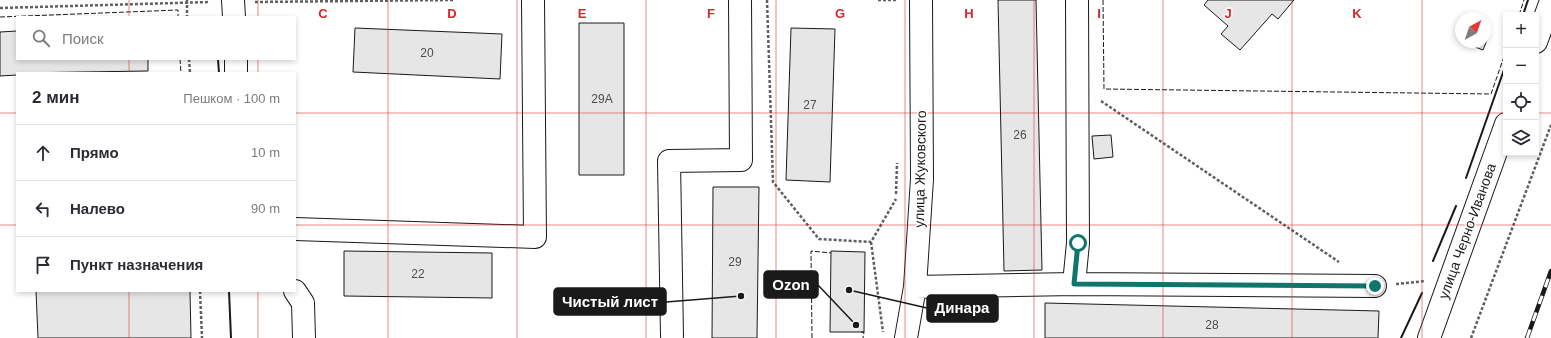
<!DOCTYPE html>
<html lang="ru">
<meta charset="utf-8">
<style>
body{margin:0;font-family:Arial,sans-serif;background:#f2f2f3;color:#2b2b33}
.controls{position:absolute;right:12px;top:12px;display:grid;overflow:hidden;border-radius:0px;box-shadow:0 2px 6px #0003}
.controls button{width:36px;height:36px;display:grid;place-items:center;padding:0;border:0;border-bottom:1px solid #e1e1e2;background:#fff;color:#2b2b33;font:20px sans-serif}
.compass{position:absolute;left:1455px;top:12px;width:36px;height:36px;border-radius:50%;background:#fff;box-shadow:0 2px 6px #0003;rotate:40deg}
.stop{position:absolute;width:12px;height:12px;margin:-9px;border:3px solid #0f766e;border-radius:50%;background:#fff}
.stop.end{background:#0f766e;border-color:#fff;box-shadow:0 1px 4px #0008}
.list{margin:0;padding:0;list-style:none}
h2{display:flex;justify-content:space-between;align-items:center;height:52px;margin:0;padding:0 16px;font-size:17px}
h2 small{font-size:13px;font-weight:400;color:#7c7c81}
.list li{display:grid;grid-template-columns:26px 1fr auto;gap:12px;align-items:center;box-sizing:border-box;height:56px;padding:0 16px;border-top:1px solid #e1e1e2}
.list b{display:block;font-size:15px;white-space:nowrap}
.list em{font-size:13px;font-style:normal;color:#7c7c81}
.icon{flex:none;width:22px;height:22px;fill:none;stroke:currentColor;stroke-width:2;stroke-linecap:round;stroke-linejoin:round}
.map{position:relative;flex:none;width:1551px;height:338px;overflow:hidden}
.search{position:absolute;background:#fff;box-shadow:0 2px 6px #0003;left:16px;top:16px;width:280px;height:44px;display:flex;align-items:center;gap:10px;box-sizing:border-box;padding:0 14px;border-radius:0px;color:#7c7c81;font-size:15px}
.panel{position:absolute;background:#fff;box-shadow:0 2px 6px #0003;left:16px;top:72px;width:280px;height:220px;border-radius:0px}
.map>svg:first-child{display:block}
</style>
<div class="map">
<svg width="1551" height="338" viewBox="0 0 1551 338">
<rect width="100%" height="100%" fill="#fff"/>
<path fill="#e6e6e6" stroke="#1a1a1a" d="M 998,0 L 1036,0 L 1042,270 L 1004,271 Z
M 1208,0 L 1294,0 L 1278,19 L 1272,14 L 1240,50 L 1221,34 L 1228,26 L 1204,5 Z
M 579,23 L 624,23 L 624,175 L 579,175 Z
M 355,28 L 502,34 L 500,79 L 353,72 Z
M 791,28 L 835,29 L 830,182 L 786,180 Z
M 17,31 L 17,59 L 148,59 L 148,71 L 17,73 L 17,75 L 0,76 L 0,32 Z
M 1485,33 L 1489,35 L 1483,50 L 1467,44 L 1468,42 L 1485,42 Z
M 1111,135 L 1113,157 L 1094,159 L 1092,136 Z
M 713,187 L 759,187 L 757,338 L 712,338 Z
M 344,251 L 492,253 L 492,298 L 344,296 Z
M 831,251 L 865,252 L 864,332 L 830,332 Z
M 36,291 L 190,291 L 191,338 L 38,338 Z
M 1045,303 L 1379,311 L 1378,338 L 1045,338 Z"/>
<g fill="none" stroke-linecap="round" stroke-linejoin="round">
<defs>
<path id="minor" d="M 233,0 L 234,17
M 236,59 L 236,73
M 295,229 L 535,237 L 533,0
M 1074,284 L 1078,243 L 1077,0
M 915,287 L 1074,284 L 1375,286
M 295,291 L 303,303 L 304,338
M 672,336 L 669,161 L 741,160 L 740,0
M 906,338 L 915,287 L 922,179 L 921,0"/>
<path id="major" d="M 1536,42 L 1551,1
M 1429,338 L 1506,124"/>
</defs>
<use href="#minor" stroke="#1a1a1a" stroke-width="24"/>
<use href="#major" stroke="#1a1a1a" stroke-width="24"/>
<path stroke="#5f5f5f" stroke-width="2.5" stroke-dasharray="3 2" stroke-linecap="butt" d="M 187,0 L 187,17
M 767,0 L 773,182 L 819,239 L 871,242 L 896,199
M 878,0 L 898,0
M 255,2 L 453,0
M 0,8 L 210,2
M 189,59 L 190,73
M 1101,101 L 1339,262
M 896,194 L 897,163
M 871,242 L 883,332
M 1396,284 L 1425,281
M 200,291 L 202,338
M 1471,338 L 1551,125"/>
<use href="#minor" stroke="#fff" stroke-width="22"/>
<use href="#major" stroke="#fff" stroke-width="22"/>
<defs>
<path id="rail" d="M 1527,338 L 1551,271"/>
</defs>
<use href="#rail" stroke="#1a1a1a" stroke-width="4.5"/>
<use href="#rail" stroke="#fff" stroke-width="3" stroke-dasharray="9" stroke-linecap="butt"/>
<path stroke="#1a1a1a" stroke-width="1" stroke-dasharray="5 2" stroke-linecap="butt" d="M 1103,0 L 1104,89 L 1491,94 L 1506,51
M 1519,15 L 1524,0
M 0,17 L 178,10 L 178,17
M 180,59 L 181,73
M 861,332 L 864,332 L 863,338
M 812,338 L 811,251 L 831,253"/>
<path stroke="#1a1a1a" stroke-width="2" d="M 1523,15 L 1528,0
M 218,59 L 219,73
M 1466,178 L 1506,64
M 1433,261 L 1456,206
M 229,291 L 231,338
M 1401,338 L 1422,293"/>
</g>
<g fill="none" stroke-linecap="round" stroke-linejoin="round">
<path stroke="#0f766e" stroke-width="5" d="M 1078,243 L 1074,284 L 1375,286"/>
</g>
<path fill="none" stroke="#d62828" stroke-width="1" stroke-opacity="0.55" d="M 129,0 L 129,17M 258,0 L 258,17M 388,0 L 388,338M 517,0 L 517,338M 646,0 L 646,338M 776,0 L 776,338M 905,0 L 905,338M 1034,0 L 1034,338M 1163,0 L 1163,338M 1292,0 L 1292,338M 1422,0 L 1422,338M 129,59 L 129,73M 258,59 L 258,73M 0,113 L 17,113M 295,113 L 1506,113M 1536,113 L 1551,113M 0,225 L 17,225M 295,225 L 1551,225M 129,291 L 129,338M 258,291 L 258,338"/>
<g text-anchor="middle" dominant-baseline="central" stroke-width="3" stroke-linejoin="round" paint-order="stroke">
<g font-size="12" fill="#4d4d4d">
<text x="427" y="53">20</text>
<text x="602" y="99">29А</text>
<text x="810" y="105">27</text>
<text x="1020" y="135">26</text>
<text x="735" y="262">29</text>
<text x="418" y="274">22</text>
<text x="1212" y="325">28</text>
</g>
<g font-size="14" fill="#1a1a1a" stroke="#fff">
<text transform="translate(920 169) rotate(-89)">улица Жуковского</text>
<text transform="translate(1467 231) rotate(-70)">улица Черно-Иванова</text>
</g>
</g>
<g font-size="13" text-anchor="middle" font-weight="bold" fill="#d62828" stroke="#fff" stroke-width="3" stroke-linejoin="round" paint-order="stroke">
<text x="323" y="18">C</text>
<text x="452" y="18">D</text>
<text x="582" y="18">E</text>
<text x="711" y="18">F</text>
<text x="840" y="18">G</text>
<text x="969" y="18">H</text>
<text x="1099" y="18">I</text>
<text x="1228" y="18">J</text>
<text x="1357" y="18">K</text>
</g>
<path fill="none" stroke="#1a1a1a" stroke-width="1.5" d="M856 325L818 285M741 296L666 302M849 290L927 308"/>
<g fill="#1a1a1a" stroke="#fff" stroke-width="1.5">
<circle cx="856" cy="325" r="4"/>
<circle cx="741" cy="296" r="4"/>
<circle cx="849" cy="290" r="4"/>
</g>
<g fill="#1a1a1a" stroke="#1a1a1a" stroke-width="1.5">
<rect x="764" y="271" width="54" height="27" rx="4"/>
<rect x="554" y="288" width="112" height="27" rx="4"/>
<rect x="927" y="295" width="71" height="27" rx="4"/>
</g>
<g font-size="15" text-anchor="middle" font-weight="bold" fill="#fff">
<text x="791" y="290">Ozon</text>
<text x="610" y="307">Чистый лист</text>
<text x="962" y="313">Динара</text>
</g>
</svg>
<div class="controls">
<button>+</button>
<button>−</button>
<button><svg class="icon" aria-label="locate" viewBox="0 0 24 24"><circle cx="12" cy="12" r="6"/><path d="M12 2v4M12 18v4M2 12h4M18 12h4"/></svg></button>
<button><svg class="icon" aria-label="layers" viewBox="0 0 24 24"><path d="M12 4l9 5-9 5-9-5zM3 14l9 5 9-5"/></svg></button>
</div>
<svg class="compass" viewBox="-18 -18 36 36"><path d="M0-13l5 13h-10z" fill="#e53935"/><path d="M0 13l5-13h-10z" fill="#7c7c81"/></svg>
<div class="stop" style="left:1078px;top:243px"></div>
<div class="stop end" style="left:1375px;top:286px"></div>
<div class="search"><svg class="icon" aria-label="search" viewBox="0 0 24 24"><circle cx="10" cy="10" r="6"/><path d="M15 15l6 6"/></svg>Поиск</div>
<section class="panel">
<h2>2 мин<small>Пешком · 100 m</small></h2>
<ul class="list">
<li><svg class="icon" aria-label="ahead" viewBox="0 0 24 24"><path d="M12 20V5M6 11l6-6 6 6"/></svg><div><b>Прямо</b></div><em>10 m</em></li>
<li><svg class="icon" aria-label="left" viewBox="0 0 24 24"><path d="M17 20v-9H6M10 6l-5 5 5 5"/></svg><div><b>Налево</b></div><em>90 m</em></li>
<li><svg class="icon" aria-label="arrive" viewBox="0 0 24 24"><path d="M6 21V4h12l-3 4 3 4H6"/></svg><div><b>Пункт назначения</b></div></li>
</ul>
</section>
</div>
